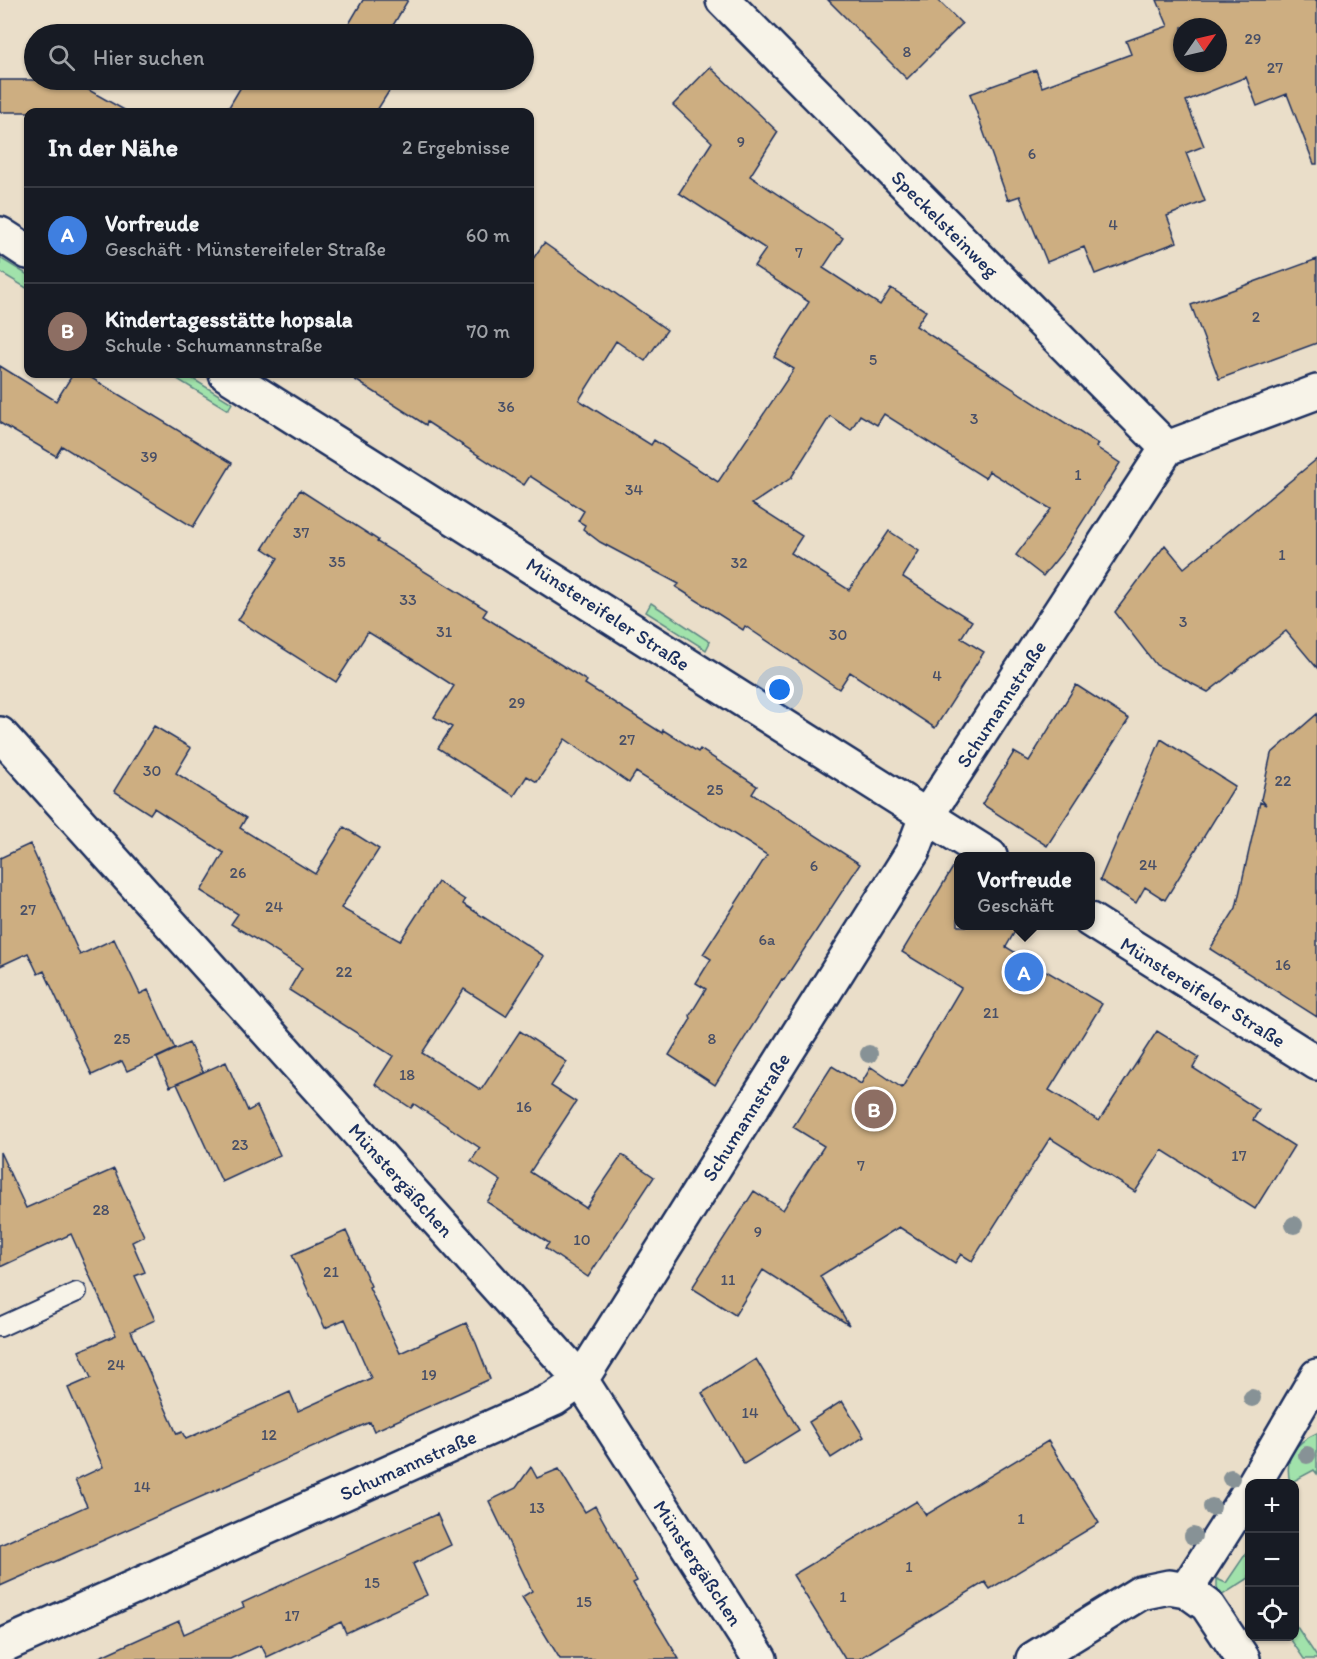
<!DOCTYPE html>
<html lang="de">
<meta charset="utf-8">
<style>
body{margin:0;font-family:Itim,sans-serif;background:#20242c;color:#f1f3f6}
.controls{position:absolute;right:18px;bottom:18px;display:grid;overflow:hidden;border-radius:12px;box-shadow:0 2px 4px #0004}
.controls button{width:54px;height:54px;display:grid;place-items:center;padding:0;border:0;border-bottom:2px solid #363941;background:#171b24;color:#f1f3f6;font:30px sans-serif}
.compass{position:absolute;left:1173px;top:18px;width:54px;height:54px;border-radius:50%;background:#171b24;box-shadow:0 2px 4px #0004;rotate:56deg}
.you{position:absolute;left:780px;top:690px;width:21px;height:21px;margin:-15px;border:4px solid #fff;border-radius:50%;background:#1a73e8;box-shadow:0 0 0 9px #1a73e833}
.badge{display:grid;place-items:center;width:39px;height:39px;border-radius:50%;background:#d93025;color:#fff;font-size:20px;font-weight:700}
.pin{position:absolute;translate:-50% -50%;border:3px solid #fff;box-shadow:0 2px 6px #0006}
.popup{position:absolute;left:954px;top:852px;width:141px;height:78px;box-sizing:border-box;display:grid;place-content:center;border-radius:12px;background:#171b24;filter:drop-shadow(0 2px 4px #0005);font-size:20px;white-space:nowrap;color:#9ea1a6}
.popup b{font-size:22px;color:#f1f3f6}
.popup::after{content:'';position:absolute;left:50%;top:100%;margin-left:-12px;border:12px solid transparent;border-top-color:#171b24}
.list{margin:0;padding:0;list-style:none}
h2{display:flex;justify-content:space-between;align-items:center;height:78px;margin:0;padding:0 24px;font-size:26px}
h2 small{font-size:20px;font-weight:400;color:#9ea1a6}
.list li{display:grid;grid-template-columns:39px 1fr auto;gap:18px;align-items:center;box-sizing:border-box;height:96px;padding:0 24px;border-top:2px solid #363941}
.list b{display:block;font-size:22px;white-space:nowrap}
.list p{margin:0;font-size:20px;white-space:nowrap;color:#9ea1a6}
.list em{font-size:20px;font-style:normal;color:#9ea1a6}
.icon{flex:none;width:33px;height:33px;fill:none;stroke:currentColor;stroke-width:2;stroke-linecap:round;stroke-linejoin:round}
.map{position:relative;flex:none;width:1317px;height:1659px;overflow:hidden}
.search{position:absolute;background:#171b24;box-shadow:0 2px 4px #0004;left:24px;top:24px;width:510px;height:66px;display:flex;align-items:center;gap:15px;box-sizing:border-box;padding:0 21px;border-radius:33px;color:#9ea1a6;font-size:22px}
.panel{position:absolute;background:#171b24;box-shadow:0 2px 4px #0004;left:24px;top:108px;width:510px;height:270px;border-radius:12px}
.map>svg:first-child{display:block}
</style>
<div class="map">
<svg width="1317" height="1659" viewBox="0 0 1317 1659">
<rect width="100%" height="100%" fill="#eadec9"/>
<filter id="ink" filterUnits="userSpaceOnUse"><feTurbulence type="fractalNoise" baseFrequency=".0167" numOctaves="2"/><feDisplacementMap in="SourceGraphic" scale="12" xChannelSelector="R" yChannelSelector="G"/><feConvolveMatrix kernelMatrix="1 2 1 2 8 2 1 2 1" color-interpolation-filters="sRGB"/></filter>
<g filter="url(#ink)">
<path fill="#a1e2ab" stroke="#5e8884" stroke-width="1.5" d="M 0,258 L 28,275 L 28,289 L 0,272 Z
M 169,374 L 185,374 L 232,403 L 228,410 Z
M 651,603 L 710,642 L 706,650 L 646,612 Z
M 1317,1433 L 1317,1474 L 1314,1470 L 1290,1483 C 1284,1458 1294,1443 1317,1433 Z
M 1249,1549 L 1249,1578 L 1221,1596 L 1217,1587 L 1217,1579 L 1226,1583 Z
M 1295,1624 L 1317,1657 L 1317,1659 L 1304,1659 L 1289,1637 L 1294,1636 Z"/>
<path fill="#cdae81" stroke="#1b2f5e" stroke-width="1.5" fill-rule="evenodd" d="M 363,0 L 408,0 L 388,34 L 343,34 Z
M 828,0 L 938,0 L 962,24 L 907,79 Z
M 1157,0 L 1317,0 L 1317,164 L 1314,164 L 1287,94 L 1257,106 L 1246,77 L 1186,101 L 1204,146 L 1186,153 L 1205,201 L 1167,216 L 1177,242 L 1095,274 L 1084,247 L 1047,262 L 1020,196 L 1008,200 L 970,94 L 1036,70 L 1042,87 L 1131,54 L 1126,41 L 1168,26 ZM 1182,27 L 1218,27 L 1218,63 L 1182,63 Z
M 710,67 L 778,132 L 750,176 L 843,238 L 823,268 L 880,305 L 891,288 L 926,311 L 916,326 L 1098,444 L 1096,447 L 1120,463 L 1065,549 L 1043,576 L 1016,555 L 1051,509 L 989,471 L 985,478 L 884,414 L 877,425 L 860,415 L 851,430 L 830,416 L 791,478 L 752,504 L 802,536 L 791,553 L 849,590 L 889,531 L 919,551 L 903,577 L 972,621 L 961,638 L 984,652 L 935,728 L 850,672 L 839,689 L 745,626 L 743,630 L 676,587 L 679,584 L 600,542 L 583,529 L 585,525 L 578,521 L 584,511 L 530,476 L 524,485 L 427,422 L 426,425 L 346,374 L 530,374 L 530,263 L 544,243 L 667,330 L 645,361 L 616,341 L 579,400 L 651,445 L 654,440 L 718,482 L 794,369 L 774,357 L 809,302 L 754,266 L 766,249 L 679,193 L 712,142 L 673,105 Z
M 0,80 L 71,80 L 128,112 L 0,112 Z
M 245,80 L 396,80 L 376,112 L 226,112 Z
M 1317,259 L 1317,343 L 1219,379 L 1191,305 Z
M 0,366 L 56,401 L 73,374 L 85,374 L 232,463 L 193,527 L 62,446 L 56,456 L 0,423 Z
M 1317,459 L 1317,668 L 1286,631 L 1208,692 L 1156,665 L 1115,612 L 1165,545 L 1184,568 Z
M 300,490 L 378,540 L 377,542 L 487,610 L 483,616 L 587,681 L 585,684 L 662,733 L 663,730 L 698,752 L 700,749 L 757,786 L 752,794 L 860,864 L 784,980 L 782,979 L 715,1085 L 669,1055 L 691,1019 L 690,1015 L 706,989 L 696,983 L 711,959 L 703,954 L 767,855 L 636,772 L 629,783 L 565,739 L 537,782 L 527,776 L 514,796 L 438,748 L 452,727 L 434,717 L 454,686 L 401,652 L 368,632 L 336,682 L 238,620 L 278,558 L 263,548 Z
M 1076,685 L 1129,719 L 1047,846 L 982,804 L 1014,752 L 1029,761 Z
M 1317,714 L 1317,1017 L 1210,949 L 1236,908 L 1260,802 L 1266,805 L 1261,799 L 1271,754 Z
M 154,726 L 191,748 L 176,773 L 246,818 L 240,828 L 315,874 L 344,827 L 379,849 L 341,908 L 400,941 L 438,882 L 465,900 L 463,904 L 544,956 L 506,1016 L 464,989 L 422,1053 L 481,1090 L 520,1031 L 567,1062 L 551,1086 L 576,1102 L 530,1172 L 586,1208 L 622,1155 L 654,1177 L 588,1277 L 545,1248 L 549,1243 L 487,1202 L 501,1181 L 471,1161 L 480,1148 L 414,1104 L 411,1108 L 375,1084 L 393,1056 L 289,990 L 302,968 L 231,924 L 238,914 L 201,891 L 224,853 L 154,808 L 150,814 L 114,791 Z
M 1161,739 L 1235,786 L 1165,900 L 1145,887 L 1136,903 L 1100,880 Z
M 30,844 L 80,955 L 114,939 L 140,994 L 148,990 L 175,1049 L 127,1071 L 122,1061 L 92,1075 L 44,971 L 38,974 L 28,953 L 0,966 L 0,858 Z
M 958,859 L 958,926 L 1018,926 L 1006,947 L 1102,1004 L 1049,1090 L 1099,1121 L 1157,1031 L 1199,1057 L 1193,1068 L 1259,1110 L 1253,1120 L 1294,1146 L 1255,1209 L 1162,1150 L 1135,1192 L 1050,1138 L 972,1261 L 961,1254 L 955,1263 L 899,1227 L 820,1276 L 849,1325 L 763,1270 L 735,1315 L 692,1288 L 754,1191 L 783,1210 L 824,1146 L 793,1127 L 832,1066 L 861,1084 L 871,1067 L 902,1088 L 961,988 L 902,952 Z
M 189,1043 L 203,1072 L 170,1087 L 157,1058 Z
M 226,1062 L 248,1111 L 257,1106 L 280,1155 L 222,1182 L 177,1084 Z
M 0,1152 L 26,1208 L 114,1169 L 144,1236 L 132,1242 L 145,1272 L 135,1276 L 155,1320 L 131,1331 L 177,1434 L 182,1432 L 186,1439 L 290,1392 L 298,1411 L 371,1378 L 345,1319 L 325,1328 L 292,1255 L 346,1231 L 371,1286 L 369,1287 L 400,1353 L 466,1323 L 476,1343 L 490,1379 L 374,1431 L 370,1422 L 0,1586 L 0,1545 L 87,1506 L 75,1480 L 103,1467 L 68,1388 L 91,1378 L 79,1351 L 116,1335 L 71,1234 L 0,1267 Z
M 756,1359 L 799,1430 L 744,1464 L 702,1393 Z
M 842,1401 L 864,1437 L 831,1458 L 809,1422 Z
M 1048,1441 L 1099,1523 L 990,1589 L 985,1582 L 859,1659 L 845,1659 L 793,1575 L 917,1501 L 926,1515 Z
M 531,1467 L 537,1478 L 559,1469 L 585,1512 L 595,1506 L 637,1581 L 633,1583 L 679,1659 L 560,1659 L 522,1597 L 532,1591 L 489,1501 L 516,1488 Z
M 437,1514 L 451,1545 L 413,1564 L 427,1595 L 346,1633 L 341,1622 L 267,1657 L 261,1645 L 230,1659 L 95,1659 L 179,1621 L 184,1634 L 244,1607 L 242,1603 Z"/>
<g fill="none" stroke-linecap="round" stroke-linejoin="round">
<defs>
<path id="service" d="M 0,1327 L 77,1292"/>
<path id="minor" d="M 723,0 L 1167,448
M 0,734 L 581,1380 L 760,1659
M 1254,1484 L 1317,1376
M 1186,1590 L 1250,1490
M 0,1647 L 554,1399 L 581,1380 L 913,851 L 926,817 L 1167,448 L 1317,392
M 1033,1659 L 1140,1593 L 1169,1587 L 1186,1590 L 1207,1605 L 1243,1659"/>
<path id="secondary" d="M 0,234 L 28,252
M 226,374 L 990,856
M 1090,920 L 1317,1063"/>
</defs>
<use href="#service" stroke="#1b2f5e" stroke-width="22"/>
<use href="#minor" stroke="#1b2f5e" stroke-width="38"/>
<use href="#secondary" stroke="#1b2f5e" stroke-width="38"/>
<use href="#service" stroke="#f7f3e8" stroke-width="18"/>
<use href="#minor" stroke="#f7f3e8" stroke-width="33"/>
<use href="#secondary" stroke="#f7f3e8" stroke-width="33"/>
</g>
<g fill="#879296">
<circle cx="869" cy="1054" r="9"/>
<circle cx="1294" cy="1225" r="9"/>
<circle cx="1252" cy="1398" r="9"/>
<circle cx="1307" cy="1455" r="9"/>
<circle cx="1231" cy="1478" r="9"/>
<circle cx="1212" cy="1507" r="9"/>
<circle cx="1193" cy="1536" r="9"/>
</g>
</g>
<g text-anchor="middle" dominant-baseline="central" stroke-width="4.5" stroke-linejoin="round" paint-order="stroke">
<g font-size="16" fill="#484f67">
<text x="1253" y="38">29</text>
<text x="907" y="51">8</text>
<text x="1275" y="67">27</text>
<text x="741" y="141">9</text>
<text x="1032" y="153">6</text>
<text x="1113" y="224">4</text>
<text x="799" y="252">7</text>
<text x="1256" y="316">2</text>
<text x="873" y="359">5</text>
<text x="506" y="406">36</text>
<text x="974" y="418">3</text>
<text x="149" y="456">39</text>
<text x="1078" y="474">1</text>
<text x="634" y="489">34</text>
<text x="301" y="532">37</text>
<text x="1282" y="554">1</text>
<text x="337" y="561">35</text>
<text x="739" y="562">32</text>
<text x="408" y="599">33</text>
<text x="1183" y="621">3</text>
<text x="444" y="631">31</text>
<text x="838" y="634">30</text>
<text x="937" y="675">4</text>
<text x="517" y="702">29</text>
<text x="627" y="739">27</text>
<text x="152" y="770">30</text>
<text x="1283" y="780">22</text>
<text x="715" y="789">25</text>
<text x="1148" y="864">24</text>
<text x="814" y="865">6</text>
<text x="238" y="872">26</text>
<text x="274" y="906">24</text>
<text x="28" y="909">27</text>
<text x="767" y="939">6a</text>
<text x="1283" y="964">16</text>
<text x="344" y="971">22</text>
<text x="991" y="1012">21</text>
<text x="122" y="1038">25</text>
<text x="712" y="1038">8</text>
<text x="407" y="1074">18</text>
<text x="524" y="1106">16</text>
<text x="240" y="1144">23</text>
<text x="1239" y="1155">17</text>
<text x="861" y="1165">7</text>
<text x="101" y="1209">28</text>
<text x="758" y="1231">9</text>
<text x="582" y="1239">10</text>
<text x="331" y="1271">21</text>
<text x="728" y="1279">11</text>
<text x="116" y="1364">24</text>
<text x="429" y="1374">19</text>
<text x="750" y="1412">14</text>
<text x="269" y="1434">12</text>
<text x="142" y="1486">14</text>
<text x="537" y="1507">13</text>
<text x="1021" y="1518">1</text>
<text x="909" y="1566">1</text>
<text x="372" y="1582">15</text>
<text x="843" y="1596">1</text>
<text x="584" y="1601">15</text>
<text x="292" y="1615">17</text>
</g>
<g font-size="20" fill="#1b2f5e" stroke="#f7f3e8">
<text transform="translate(945 224) rotate(45)">Speckelsteinweg</text>
<text transform="translate(608 614) rotate(33)">Münstereifeler Straße</text>
<text transform="translate(1001 704) rotate(-57)">Schumannstraße</text>
<text transform="translate(1203 992) rotate(32)">Münstereifeler Straße</text>
<text transform="translate(746 1117) rotate(-58)">Schumannstraße</text>
<text transform="translate(401 1180) rotate(48)">Münstergäßchen</text>
<text transform="translate(408 1465) rotate(-24)">Schumannstraße</text>
<text transform="translate(698 1563) rotate(57)">Münstergäßchen</text>
</g>
</g>
</svg>
<div class="controls">
<button>+</button>
<button>−</button>
<button><svg class="icon" aria-label="locate" viewBox="0 0 24 24"><circle cx="12" cy="12" r="6"/><path d="M12 2v4M12 18v4M2 12h4M18 12h4"/></svg></button>
</div>
<svg class="compass" viewBox="-18 -18 36 36"><path d="M0-13l5 13h-10z" fill="#e53935"/><path d="M0 13l5-13h-10z" fill="#9ea1a6"/></svg>
<div class="you"></div>
<div class="pin badge" style="left:1024px;top:972px;background:#3f7fe0">A</div>
<div class="popup"><b>Vorfreude</b>Geschäft</div>
<div class="pin badge" style="left:874px;top:1109px;background:#8d6e63">B</div>
<div class="search"><svg class="icon" aria-label="search" viewBox="0 0 24 24"><circle cx="10" cy="10" r="6"/><path d="M15 15l6 6"/></svg>Hier suchen</div>
<section class="panel">
<h2>In der Nähe<small>2 Ergebnisse</small></h2>
<ul class="list">
<li><span class="badge" style="background:#3f7fe0">A</span><div><b>Vorfreude</b><p>Geschäft · Münstereifeler Straße</p></div><em>60 m</em></li>
<li><span class="badge" style="background:#8d6e63">B</span><div><b>Kindertagesstätte hopsala</b><p>Schule · Schumannstraße</p></div><em>70 m</em></li>
</ul>
</section>
</div>
